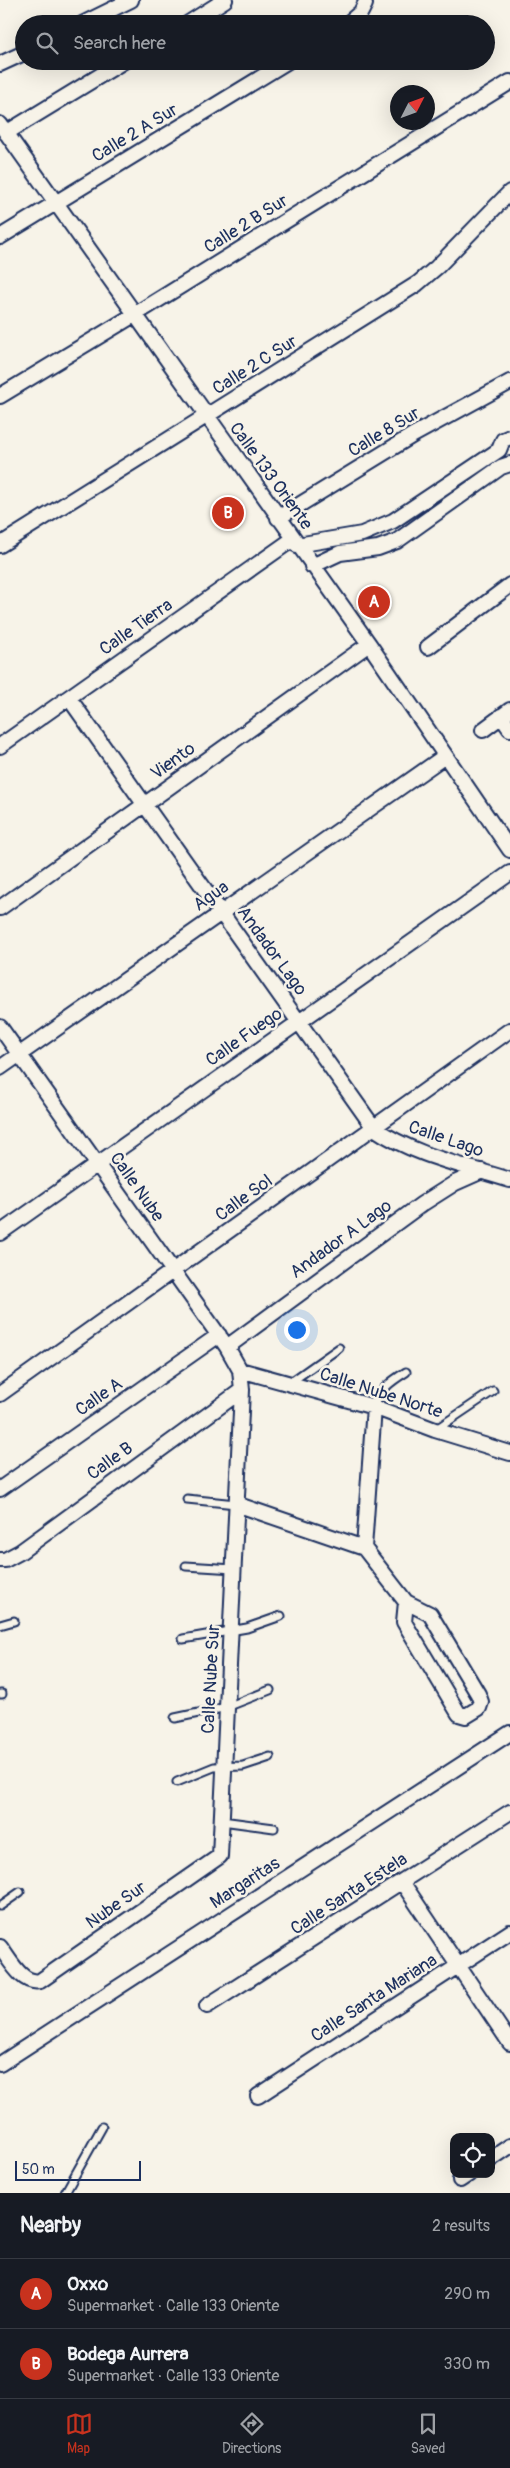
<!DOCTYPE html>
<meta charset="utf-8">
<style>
body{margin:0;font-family:Pangolin,sans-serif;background:#20242c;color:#f1f3f6}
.controls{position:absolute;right:15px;bottom:15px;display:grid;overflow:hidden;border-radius:10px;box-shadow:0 5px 20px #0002}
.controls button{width:45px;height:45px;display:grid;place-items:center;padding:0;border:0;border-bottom:1px solid #363941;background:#171b24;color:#f1f3f6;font:25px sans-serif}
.compass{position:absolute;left:390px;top:85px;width:45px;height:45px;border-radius:50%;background:#171b24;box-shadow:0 5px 20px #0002;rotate:48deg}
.scale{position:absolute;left:15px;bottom:12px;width:126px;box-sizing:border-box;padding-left:5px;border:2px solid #1b2f5e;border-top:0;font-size:14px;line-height:18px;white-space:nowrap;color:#1b2f5e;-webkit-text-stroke:4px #f7f3e8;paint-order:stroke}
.you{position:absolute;left:296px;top:1329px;width:18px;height:18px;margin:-12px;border:4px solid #fff;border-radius:50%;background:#1a73e8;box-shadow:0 0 0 8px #1a73e833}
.badge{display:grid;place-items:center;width:32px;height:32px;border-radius:50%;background:#c8321e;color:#fff;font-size:16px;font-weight:700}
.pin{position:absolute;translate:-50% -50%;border:2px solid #fff;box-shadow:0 1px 5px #0006}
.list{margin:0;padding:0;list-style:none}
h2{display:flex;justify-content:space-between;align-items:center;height:65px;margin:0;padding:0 20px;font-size:21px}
h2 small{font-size:16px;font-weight:400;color:#9ea1a6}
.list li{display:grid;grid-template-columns:32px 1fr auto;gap:15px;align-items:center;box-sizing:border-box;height:70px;padding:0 20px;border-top:1px solid #363941}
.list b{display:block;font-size:19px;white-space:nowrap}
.list p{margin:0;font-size:16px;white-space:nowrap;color:#9ea1a6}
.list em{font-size:16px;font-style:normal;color:#9ea1a6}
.icon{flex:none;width:28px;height:28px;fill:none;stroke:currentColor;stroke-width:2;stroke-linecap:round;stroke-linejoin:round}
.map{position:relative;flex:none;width:510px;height:2193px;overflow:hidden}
.search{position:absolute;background:#171b24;box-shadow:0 5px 20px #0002;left:15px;right:15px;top:15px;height:55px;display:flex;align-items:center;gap:12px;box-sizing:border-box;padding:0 18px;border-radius:28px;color:#9ea1a6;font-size:19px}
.sheet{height:205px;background:#171b24}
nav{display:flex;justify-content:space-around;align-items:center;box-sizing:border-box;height:70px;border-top:1px solid #363941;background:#171b24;font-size:14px;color:#9ea1a6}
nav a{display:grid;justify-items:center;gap:2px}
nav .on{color:#c8321e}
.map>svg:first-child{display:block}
</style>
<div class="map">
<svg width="510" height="2193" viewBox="0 0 510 2193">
<rect width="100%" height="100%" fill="#f7f3e8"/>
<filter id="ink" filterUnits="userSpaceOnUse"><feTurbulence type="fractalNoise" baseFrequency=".02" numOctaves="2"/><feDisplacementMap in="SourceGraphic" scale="10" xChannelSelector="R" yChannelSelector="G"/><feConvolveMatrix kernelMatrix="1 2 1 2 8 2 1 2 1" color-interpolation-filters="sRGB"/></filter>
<g filter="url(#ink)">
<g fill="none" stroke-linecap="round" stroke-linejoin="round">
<defs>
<path id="service" d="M 288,1384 L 339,1348
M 374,1407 C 380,1389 390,1382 406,1372
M 435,1430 L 493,1391
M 187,1499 L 236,1504
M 186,1566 L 234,1569
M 0,1625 L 14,1621
M 183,1639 L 247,1628 L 281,1616
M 0,1694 L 2,1694
M 175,1718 L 227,1707 L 270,1690
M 177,1782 L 214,1767 L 243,1766 L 270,1757
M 222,1821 L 274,1828
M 0,1906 L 20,1892
M 65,2193 L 102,2127"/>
<path id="minor" d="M 82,24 L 131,0
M 187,24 L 225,0
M 347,24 L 361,12 L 365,4
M 0,64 L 24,53
M 0,124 L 369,644 L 510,850
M 6,133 L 124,61
M 0,237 L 288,61
M 0,396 L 134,315 L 510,82
M 278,518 L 413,435 L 510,382
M 0,545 L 417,284 L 437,267 L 510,192
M 297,545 L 362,534 L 393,521 L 499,450 L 503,440 L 510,437
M 312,566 L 340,553 L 378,548 L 397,541 L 501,467 L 510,464
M 428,647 L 510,585
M 69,698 L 374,1128 C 415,1156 463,1165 510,1180
M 501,716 L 510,729
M 483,730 L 510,710
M 0,746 L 293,539
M 0,908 L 369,644
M 0,1027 L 227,1347 L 240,1370 L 242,1390 L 220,1856 L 40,1981 C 22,1985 10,1960 0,1947
M 0,1068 L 445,756
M 0,1233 L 510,873
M 227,1347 L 422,1204 L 455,1183 L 482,1171
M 240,1370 L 374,1407 L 435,1430 L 510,1453
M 0,1394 L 510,1030
M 0,1489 L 219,1335
M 236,1504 L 364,1548
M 364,1548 L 406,1602 L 430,1614 L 478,1694 L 481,1702 L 479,1708 L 466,1716 L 459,1714 L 404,1622 L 406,1602
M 364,1548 L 374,1407
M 0,1560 L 5,1560 L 20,1552 L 242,1390
M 402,1882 L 510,2043
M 207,2006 L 510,1812
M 0,2064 L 510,1733
M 258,2096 L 510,1932
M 491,2159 L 510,2146
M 460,2180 L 469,2174"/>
</defs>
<use href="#service" stroke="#1b2f5e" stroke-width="11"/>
<use href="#minor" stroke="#1b2f5e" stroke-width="18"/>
<use href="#service" stroke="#f7f3e8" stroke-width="7"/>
<use href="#minor" stroke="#f7f3e8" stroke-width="14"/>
</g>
</g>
<g text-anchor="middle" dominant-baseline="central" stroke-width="5" stroke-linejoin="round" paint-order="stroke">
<g font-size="18" fill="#1b2f5e" stroke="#f7f3e8">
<text transform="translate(135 133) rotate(-31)">Calle 2 A Sur</text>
<text transform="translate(246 224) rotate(-32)">Calle 2 B Sur</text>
<text transform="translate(255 365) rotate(-32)">Calle 2 C Sur</text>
<text transform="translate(384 432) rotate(-31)">Calle 8 Sur</text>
<text transform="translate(271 476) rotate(54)">Calle 133 Oriente</text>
<text transform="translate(136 627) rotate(-35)">Calle Tierra</text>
<text transform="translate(173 761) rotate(-36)">Viento</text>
<text transform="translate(211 896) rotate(-35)">Agua</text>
<text transform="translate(272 951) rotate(54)">Andador Lago</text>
<text transform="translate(244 1037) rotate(-35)">Calle Fuego</text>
<text transform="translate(446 1139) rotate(19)">Calle Lago</text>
<text transform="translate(137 1187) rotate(55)">Calle Nube</text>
<text transform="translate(244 1198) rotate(-36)">Calle Sol</text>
<text transform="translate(341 1239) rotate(-36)">Andador A Lago</text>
<text transform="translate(381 1393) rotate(18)">Calle Nube Norte</text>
<text transform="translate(99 1397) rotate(-35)">Calle A</text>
<text transform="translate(110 1461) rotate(-36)">Calle B</text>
<text transform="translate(211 1679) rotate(-87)">Calle Nube Sur</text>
<text transform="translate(245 1883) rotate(-33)">Margaritas</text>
<text transform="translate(349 1894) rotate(-33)">Calle Santa Estela</text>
<text transform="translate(116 1905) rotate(-35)">Nube Sur</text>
<text transform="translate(374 1998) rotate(-33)">Calle Santa Mariana</text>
</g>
</g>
</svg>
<div class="controls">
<button><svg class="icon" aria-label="locate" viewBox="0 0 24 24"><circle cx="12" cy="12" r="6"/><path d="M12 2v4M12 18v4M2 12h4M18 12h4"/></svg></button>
</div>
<svg class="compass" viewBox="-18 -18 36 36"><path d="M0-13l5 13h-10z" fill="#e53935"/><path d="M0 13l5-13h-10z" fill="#9ea1a6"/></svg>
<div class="scale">50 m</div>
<div class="you"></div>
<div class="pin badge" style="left:374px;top:602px">A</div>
<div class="pin badge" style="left:228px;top:513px">B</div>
<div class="search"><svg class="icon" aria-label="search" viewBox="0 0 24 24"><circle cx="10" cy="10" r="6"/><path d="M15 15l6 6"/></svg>Search here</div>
</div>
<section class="sheet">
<h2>Nearby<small>2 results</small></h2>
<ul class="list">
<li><span class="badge">A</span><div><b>Oxxo</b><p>Supermarket · Calle 133 Oriente</p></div><em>290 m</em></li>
<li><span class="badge">B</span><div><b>Bodega Aurrera</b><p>Supermarket · Calle 133 Oriente</p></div><em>330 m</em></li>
</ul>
</section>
<nav>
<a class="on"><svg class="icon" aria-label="map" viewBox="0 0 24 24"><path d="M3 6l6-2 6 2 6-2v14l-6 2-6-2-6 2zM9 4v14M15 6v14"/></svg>Map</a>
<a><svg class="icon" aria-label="directions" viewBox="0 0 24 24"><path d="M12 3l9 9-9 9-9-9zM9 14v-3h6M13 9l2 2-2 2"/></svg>Directions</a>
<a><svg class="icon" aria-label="saved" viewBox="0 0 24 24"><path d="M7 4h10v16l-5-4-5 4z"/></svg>Saved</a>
</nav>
